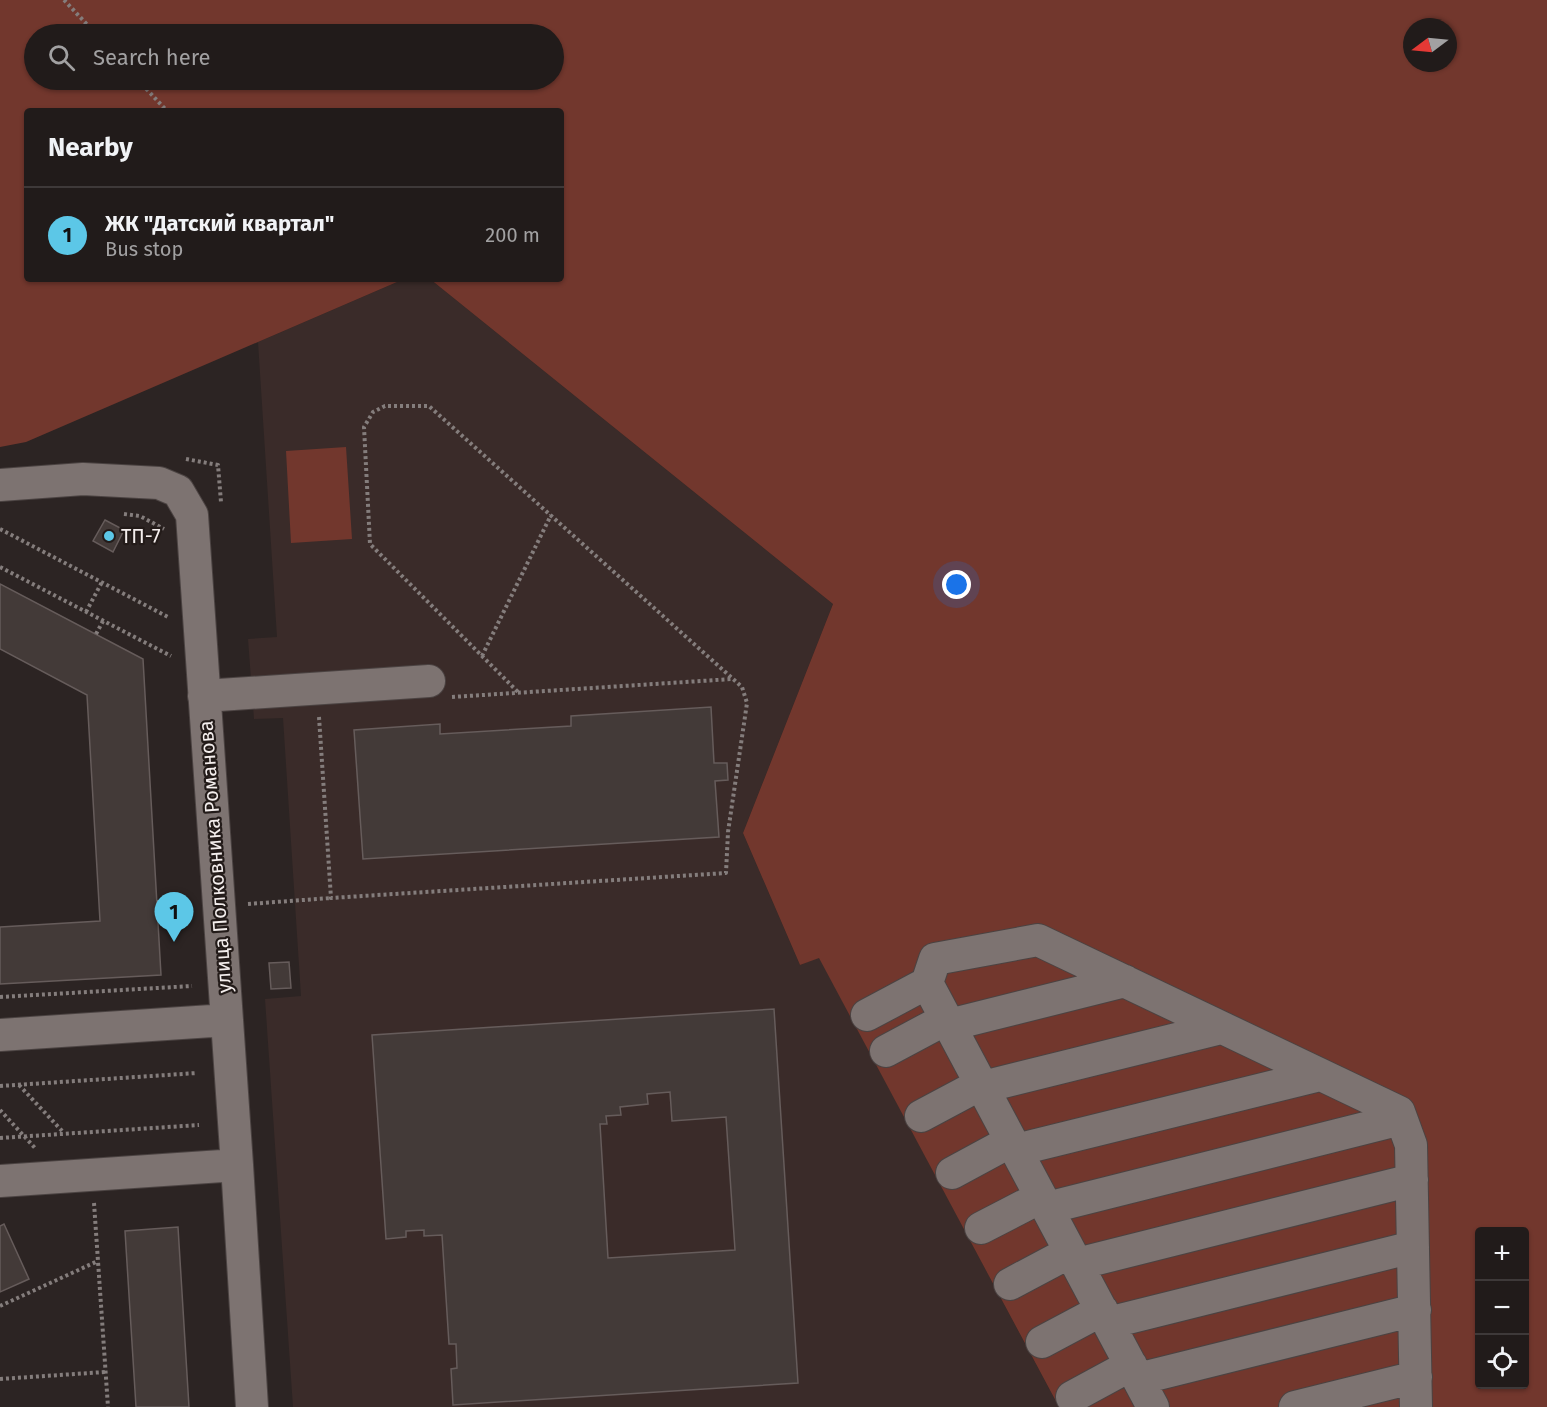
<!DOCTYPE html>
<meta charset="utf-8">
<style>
body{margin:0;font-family:"Fira Sans",sans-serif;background:#2d2827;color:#f1f3f6}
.controls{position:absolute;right:18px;bottom:18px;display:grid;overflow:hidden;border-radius:6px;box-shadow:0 2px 4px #0004}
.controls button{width:54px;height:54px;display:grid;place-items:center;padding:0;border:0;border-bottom:2px solid #3e3939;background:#211b1a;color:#f1f3f6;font:30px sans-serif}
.compass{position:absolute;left:1403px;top:18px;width:54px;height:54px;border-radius:50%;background:#211b1a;box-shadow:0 2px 4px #0004;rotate:254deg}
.you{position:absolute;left:957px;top:585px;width:21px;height:21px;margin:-15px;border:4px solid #fff;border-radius:50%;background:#1a73e8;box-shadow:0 0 0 9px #1a73e833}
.badge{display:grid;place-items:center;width:39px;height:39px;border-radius:50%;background:#5cc7e7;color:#111;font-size:20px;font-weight:700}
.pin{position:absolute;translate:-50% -50px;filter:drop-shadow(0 2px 3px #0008)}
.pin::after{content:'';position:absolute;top:32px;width:21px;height:18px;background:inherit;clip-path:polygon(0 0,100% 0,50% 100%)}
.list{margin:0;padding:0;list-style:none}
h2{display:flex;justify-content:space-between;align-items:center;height:78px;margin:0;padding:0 24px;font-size:26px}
h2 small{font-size:20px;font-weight:400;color:#a2a1a2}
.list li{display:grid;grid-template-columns:39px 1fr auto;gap:18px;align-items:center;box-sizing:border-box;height:96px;padding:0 24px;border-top:2px solid #3e3939}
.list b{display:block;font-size:22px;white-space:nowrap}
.list p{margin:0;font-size:20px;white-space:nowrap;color:#a2a1a2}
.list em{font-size:20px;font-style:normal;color:#a2a1a2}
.icon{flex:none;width:33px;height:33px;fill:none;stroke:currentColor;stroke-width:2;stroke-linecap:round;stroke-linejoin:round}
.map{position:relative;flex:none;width:1547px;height:1407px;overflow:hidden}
.search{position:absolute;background:#211b1a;box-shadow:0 2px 4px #0004;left:24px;top:24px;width:540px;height:66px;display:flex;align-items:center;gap:15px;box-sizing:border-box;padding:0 21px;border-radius:33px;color:#a2a1a2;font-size:22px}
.panel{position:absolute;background:#211b1a;box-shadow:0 2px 4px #0004;left:24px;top:108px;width:540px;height:174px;border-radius:6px}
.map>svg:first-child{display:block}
</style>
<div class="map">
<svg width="1547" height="1407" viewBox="0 0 1547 1407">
<rect width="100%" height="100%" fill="#2c2423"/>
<path fill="#3a2b29" d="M 404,279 L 430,279 L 833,604 L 743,833 L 800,965 L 819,957 L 1059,1407 L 293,1407 L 265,999 L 301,996 L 283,718 L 254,719 L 248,639 L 277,637 L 258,342 Z"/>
<path fill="#72372d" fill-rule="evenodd" d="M 0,0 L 1547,0 L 1547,1407 L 1059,1407 L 819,958 L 800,965 L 743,833 L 833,604 L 430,279 L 561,279 L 561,111 L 27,111 L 27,279 L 404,279 L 26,442 L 0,447 ZM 1412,27 L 1448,27 L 1448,63 L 1412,63 ZM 34,34 L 554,34 L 554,80 L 34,80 ZM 1480,1232 L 1524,1232 L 1524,1384 L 1480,1384 Z
M 346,447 L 352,539 L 291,543 L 286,451 Z"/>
<path fill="#433a38" stroke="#665c5b" stroke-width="1.5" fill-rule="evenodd" d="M 105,520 L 124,530 L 113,552 L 93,541 Z
M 0,584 L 143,659 L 161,975 L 0,984 L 0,927 L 100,921 L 87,695 L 0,649 Z
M 711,707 L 714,763 L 727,763 L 728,780 L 715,781 L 719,837 L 363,859 L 354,730 L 440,724 L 440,734 L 571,726 L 571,716 Z
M 289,962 L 291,988 L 271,989 L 269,963 Z
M 774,1009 L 798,1383 L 453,1405 L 451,1369 L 457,1368 L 456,1344 L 449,1344 L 442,1235 L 424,1236 L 424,1230 L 406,1231 L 406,1237 L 386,1239 L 372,1035 ZM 670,1092 L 672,1121 L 726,1117 L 735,1250 L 608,1258 L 600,1124 L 607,1124 L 606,1116 L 621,1115 L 620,1107 L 648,1104 L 647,1094 Z
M 4,1224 L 29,1279 L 0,1292 L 0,1226 Z
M 178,1227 L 189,1407 L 136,1407 L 125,1231 Z"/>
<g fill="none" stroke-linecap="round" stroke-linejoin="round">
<defs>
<path id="minor" d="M 0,485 L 83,479 L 159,483 L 178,491 L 192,515 L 237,1165 L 252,1407
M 204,696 L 429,681
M 927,983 L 1153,1407
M 867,1015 L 927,983 L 935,959 L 1038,940 L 1399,1112 L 1411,1145 L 1416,1407
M 949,1025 L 1125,981
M 0,1035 L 227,1020
M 886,1051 L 946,1019
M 983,1087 L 1221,1028
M 921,1116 L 981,1084
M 1016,1150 L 1320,1075
M 952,1173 L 1011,1141
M 0,1181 L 237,1165
M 1047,1208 L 1401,1119
M 981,1228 L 1041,1197
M 1077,1264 L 1412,1180
M 1010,1284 L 1070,1252
M 1108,1323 L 1413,1247
M 1042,1342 L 1102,1310
M 1138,1379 L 1415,1310
M 1072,1397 L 1131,1365
M 1295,1407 L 1416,1377"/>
</defs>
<use href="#minor" stroke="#4b4342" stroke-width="34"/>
<path stroke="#847d7c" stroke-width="4" stroke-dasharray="3 3" stroke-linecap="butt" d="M 64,0 L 96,34
M 138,80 L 167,111
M 186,459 L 218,465 L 221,502
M 124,514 L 140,516 L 164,529
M 0,529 L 168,617
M 0,567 L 171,656
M 86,612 L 102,582
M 96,634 L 103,621
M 482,656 L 551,515
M 452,697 L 732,679
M 319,717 L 331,898 L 726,873 L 728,832 L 747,703 L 742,687 L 429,406 L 385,406 L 373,412 L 364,427 L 370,544 L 518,692
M 157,902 L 187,900
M 248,904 L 331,898
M 0,997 L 192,986
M 19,1085 L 64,1133
M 0,1086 L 197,1073
M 0,1110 L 35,1148
M 0,1138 L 199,1125
M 94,1203 L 108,1407
M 0,1306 L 98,1261
M 0,1379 L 105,1372"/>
<use href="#minor" stroke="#7d7371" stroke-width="32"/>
</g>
<circle fill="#5cc7e7" stroke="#231b19" stroke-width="2" cx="109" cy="536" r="6"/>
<g text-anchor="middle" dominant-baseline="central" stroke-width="4.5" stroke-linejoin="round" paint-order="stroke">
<g font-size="20" fill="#f4eeed" stroke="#231b19" text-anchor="start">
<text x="121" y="536">ТП-7</text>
</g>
<g font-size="20" fill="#f4eeed" stroke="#231b19">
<text transform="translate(215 857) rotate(-94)">улица Полковника Романова</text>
</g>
</g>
</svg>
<div class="controls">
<button>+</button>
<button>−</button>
<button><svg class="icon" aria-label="locate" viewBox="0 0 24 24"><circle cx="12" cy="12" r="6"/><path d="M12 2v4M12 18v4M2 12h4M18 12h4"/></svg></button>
</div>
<svg class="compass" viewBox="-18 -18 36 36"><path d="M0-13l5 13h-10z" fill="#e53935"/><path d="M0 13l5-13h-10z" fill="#a2a1a2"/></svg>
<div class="you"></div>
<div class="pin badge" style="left:174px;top:942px">1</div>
<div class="search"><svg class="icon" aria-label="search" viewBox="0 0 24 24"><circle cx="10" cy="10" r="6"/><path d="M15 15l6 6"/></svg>Search here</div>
<section class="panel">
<h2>Nearby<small></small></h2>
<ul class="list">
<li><span class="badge">1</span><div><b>ЖК &quot;Датский квартал&quot;</b><p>Bus stop</p></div><em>200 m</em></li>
</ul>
</section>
</div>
